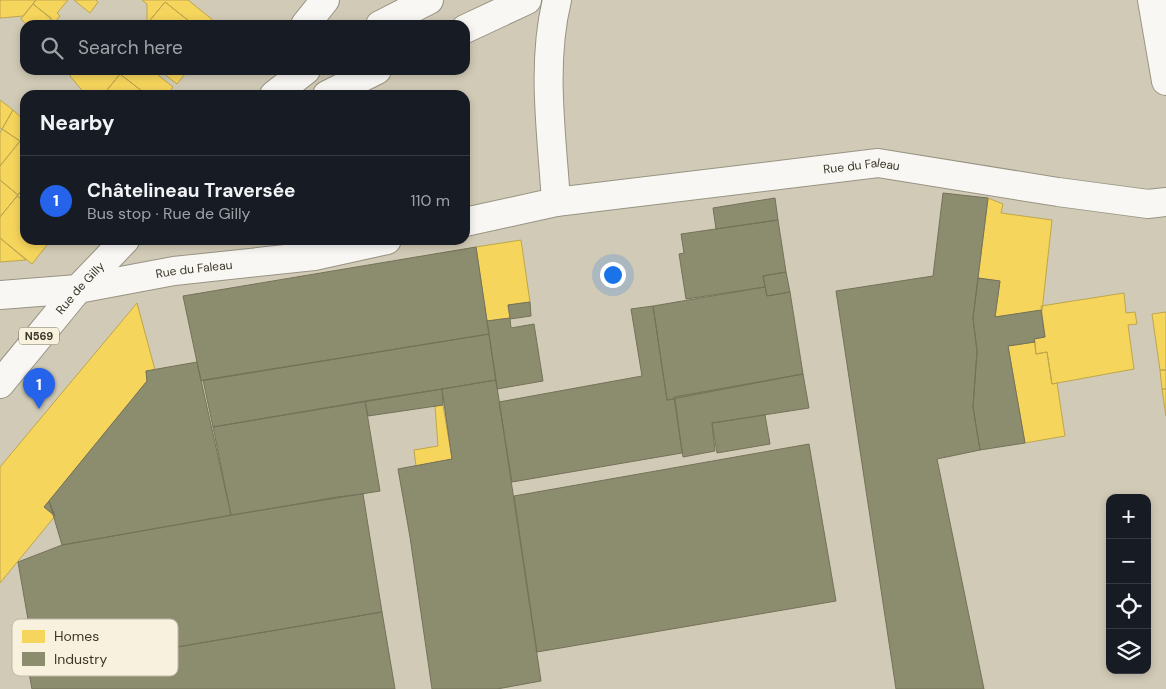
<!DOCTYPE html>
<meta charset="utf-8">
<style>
body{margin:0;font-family:"DM Sans",sans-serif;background:#20242c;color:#f1f3f6}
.controls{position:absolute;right:15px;bottom:15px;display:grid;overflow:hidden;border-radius:10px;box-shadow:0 2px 8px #0003}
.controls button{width:45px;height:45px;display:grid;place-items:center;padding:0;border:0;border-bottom:1px solid #363941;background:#171b24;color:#f1f3f6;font:25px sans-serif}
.you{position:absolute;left:612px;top:274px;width:18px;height:18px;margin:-12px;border:4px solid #fff;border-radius:50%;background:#1a73e8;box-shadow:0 0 0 8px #1a73e833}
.badge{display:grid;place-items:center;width:32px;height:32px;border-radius:50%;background:#2563eb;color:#fff;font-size:16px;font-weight:700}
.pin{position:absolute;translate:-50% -41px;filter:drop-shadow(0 1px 2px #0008)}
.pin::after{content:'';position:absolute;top:26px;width:18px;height:15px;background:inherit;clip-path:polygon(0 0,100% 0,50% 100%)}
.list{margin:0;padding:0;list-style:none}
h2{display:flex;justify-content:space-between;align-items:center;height:65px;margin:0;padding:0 20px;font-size:21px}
h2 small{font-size:16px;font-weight:400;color:#9ea1a6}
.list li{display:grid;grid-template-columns:32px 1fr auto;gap:15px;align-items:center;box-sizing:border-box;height:90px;padding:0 20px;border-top:1px solid #363941}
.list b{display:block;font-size:19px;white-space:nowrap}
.list p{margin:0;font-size:16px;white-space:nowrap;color:#9ea1a6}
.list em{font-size:16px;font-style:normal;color:#9ea1a6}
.icon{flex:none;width:28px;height:28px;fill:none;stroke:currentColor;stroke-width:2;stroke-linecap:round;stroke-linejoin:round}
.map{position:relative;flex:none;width:1166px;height:689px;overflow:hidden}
.search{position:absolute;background:#171b24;box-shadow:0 2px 8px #0003;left:20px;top:20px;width:450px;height:55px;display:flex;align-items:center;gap:12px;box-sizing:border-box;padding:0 18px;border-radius:15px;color:#9ea1a6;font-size:19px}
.panel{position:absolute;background:#171b24;box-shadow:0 2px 8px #0003;left:20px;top:90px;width:450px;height:155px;border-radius:15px}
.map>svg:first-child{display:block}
</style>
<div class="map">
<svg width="1166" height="689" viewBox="0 0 1166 689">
<rect width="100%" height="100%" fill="#d1cab6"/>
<path fill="#f6d55c" stroke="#bea64c" d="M 0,0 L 36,0 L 23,16 L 0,18 Z
M 36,0 L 68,0 L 57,13 L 60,16 L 55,22 L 33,4 Z
M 74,0 L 96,0 L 98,2 L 90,13 Z
M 142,0 L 188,0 L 219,25 L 194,25 L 165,2 L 147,24 L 147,4 Z
M 165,2 L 194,25 L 146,25 Z
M 33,4 L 51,18 L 45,25 L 27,25 L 21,19 Z
M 75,70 L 116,70 L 120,74 L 103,95 L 86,95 L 70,76 Z
M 123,70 L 152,70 L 173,87 L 167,95 L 147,95 L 120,74 Z
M 159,70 L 188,70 L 177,84 Z
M 120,74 L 147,95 L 103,95 Z
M 0,100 L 13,110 L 2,129 L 0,128 Z
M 13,110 L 25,121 L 25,135 L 20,141 L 2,129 Z
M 2,129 L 20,141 L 0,166 L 0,133 Z
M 25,135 L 25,186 L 18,195 L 0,180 L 0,166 Z
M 0,180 L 18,195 L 0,217 Z
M 25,186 L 25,202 L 17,196 Z
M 17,196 L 25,202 L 25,240 L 51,240 L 32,264 L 0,238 L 0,217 Z
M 988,198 L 1003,204 L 1001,213 L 1052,220 L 1042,311 L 995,317 L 1000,281 L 978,278 Z
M 0,238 L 26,260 L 0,262 Z
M 521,240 L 530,302 L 508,305 L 510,318 L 487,321 L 476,247 Z
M 1124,293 L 1126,313 L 1135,312 L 1137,324 L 1128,325 L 1134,369 L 1052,384 L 1047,352 L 1036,354 L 1034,339 L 1045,337 L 1041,306 Z
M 137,303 L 155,370 L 146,371 L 147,381 L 44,507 L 55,516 L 0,583 L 0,467 Z
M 1166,312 L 1166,370 L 1160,370 L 1152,314 Z
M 1035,342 L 1036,354 L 1047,352 L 1052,384 L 1057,383 L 1065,436 L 1025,443 L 1008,346 Z
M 1160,370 L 1166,370 L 1166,389 L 1162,389 Z
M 1162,389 L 1166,389 L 1166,416 Z
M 443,405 L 452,459 L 416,466 L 414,450 L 438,446 L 435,406 Z"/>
<path fill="#8c8c6e" stroke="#747259" d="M 943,193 L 988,198 L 973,318 L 977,351 L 973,407 L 980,450 L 937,459 L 984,689 L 896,689 L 836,291 L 933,276 Z
M 775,198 L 778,220 L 716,229 L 713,208 Z
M 778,220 L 786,272 L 763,276 L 765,287 L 686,299 L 679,254 L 684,253 L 681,234 Z
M 476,247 L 489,334 L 201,381 L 183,296 Z
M 786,272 L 790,292 L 767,296 L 763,276 Z
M 978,278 L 1000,281 L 995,317 L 1041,310 L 1045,337 L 1034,339 L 1035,342 L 1008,346 L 1025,443 L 980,450 L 973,407 L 977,351 L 973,318 Z
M 765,287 L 767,296 L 790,292 L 803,374 L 667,400 L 653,306 Z
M 530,302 L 531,316 L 510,319 L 511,328 L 534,324 L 543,381 L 497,389 L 487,321 L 510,318 L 508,305 Z
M 653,306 L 667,400 L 675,399 L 682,453 L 512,482 L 499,402 L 642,376 L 631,309 Z
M 489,334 L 496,380 L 213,427 L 203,380 Z
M 197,362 L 231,515 L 62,545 L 49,501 L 147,381 L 146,371 Z
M 803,374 L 809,408 L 712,423 L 715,451 L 683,457 L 674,397 Z
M 496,380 L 541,681 L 497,689 L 432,689 L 410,537 L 398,469 L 452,459 L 442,389 Z
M 442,389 L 443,405 L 368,416 L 365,401 Z
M 365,401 L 380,491 L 231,515 L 213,427 Z
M 765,415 L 770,444 L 717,453 L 712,423 Z
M 809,444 L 836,601 L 537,652 L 514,496 Z
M 363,494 L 382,612 L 37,671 L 18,562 L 62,545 L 337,497 Z
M 49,501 L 55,516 L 44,507 Z
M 382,612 L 395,689 L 32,689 L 29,673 L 37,671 Z"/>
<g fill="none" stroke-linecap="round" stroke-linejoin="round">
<defs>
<g id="street">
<path d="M 1152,0 L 1166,81"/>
<path d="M 305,25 L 325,0"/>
<path d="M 556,202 C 552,136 541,65 557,0"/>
<path id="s1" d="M 465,222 L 556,202 L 878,163 L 1058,192 L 1148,204 L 1166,202"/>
<path id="s2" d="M 0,295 L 78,289 L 174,271 L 314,256 L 387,240"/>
</g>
<g id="primary">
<path d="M 380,25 L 429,0"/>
<path d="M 465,29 L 527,0"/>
<path d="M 274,95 L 306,70"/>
<path d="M 327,95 L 377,70"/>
<path id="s3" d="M 0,384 L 78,289 L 125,240"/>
</g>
</defs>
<use href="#street" stroke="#989383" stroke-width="30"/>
<use href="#primary" stroke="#989383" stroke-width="30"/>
<use href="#street" stroke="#f8f7f4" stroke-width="28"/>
<use href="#primary" stroke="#f8f7f4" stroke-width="28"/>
</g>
<g text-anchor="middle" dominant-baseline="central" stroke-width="5" stroke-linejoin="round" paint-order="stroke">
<rect fill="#f8f1de" stroke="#746f5f" stroke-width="1" x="19" y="327.5" width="40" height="17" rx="4"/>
<g font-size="11" font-weight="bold" fill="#3c3728">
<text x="39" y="336">N569</text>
</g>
<g font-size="12" fill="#3c3728" stroke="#f8f1de">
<text stroke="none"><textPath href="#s1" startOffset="401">Rue du Faleau</textPath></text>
<text stroke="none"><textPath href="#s2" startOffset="196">Rue du Faleau</textPath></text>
<text stroke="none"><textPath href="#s3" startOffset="125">Rue de Gilly</textPath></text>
</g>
</g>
<rect x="12" y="619" width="166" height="57" rx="8" fill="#f8f1de" stroke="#c0b9a7" stroke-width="1"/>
<rect x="22" y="630" width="23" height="13" fill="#f6d55c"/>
<rect x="22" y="652" width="23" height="14" fill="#8c8c6e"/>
<g font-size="14" fill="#3c3728">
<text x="54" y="641">Homes</text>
<text x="54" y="664">Industry</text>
</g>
</svg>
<div class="controls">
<button>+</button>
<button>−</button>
<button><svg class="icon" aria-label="locate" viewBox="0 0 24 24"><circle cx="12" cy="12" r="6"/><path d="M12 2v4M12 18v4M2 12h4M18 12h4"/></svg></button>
<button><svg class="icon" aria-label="layers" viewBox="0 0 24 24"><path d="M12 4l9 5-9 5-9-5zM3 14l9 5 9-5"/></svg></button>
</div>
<div class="you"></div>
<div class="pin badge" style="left:39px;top:409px">1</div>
<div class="search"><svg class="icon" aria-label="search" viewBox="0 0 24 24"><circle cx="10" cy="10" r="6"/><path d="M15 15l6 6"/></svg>Search here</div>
<section class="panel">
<h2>Nearby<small></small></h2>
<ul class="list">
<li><span class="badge">1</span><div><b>Châtelineau Traversée</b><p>Bus stop · Rue de Gilly</p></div><em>110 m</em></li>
</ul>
</section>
</div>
